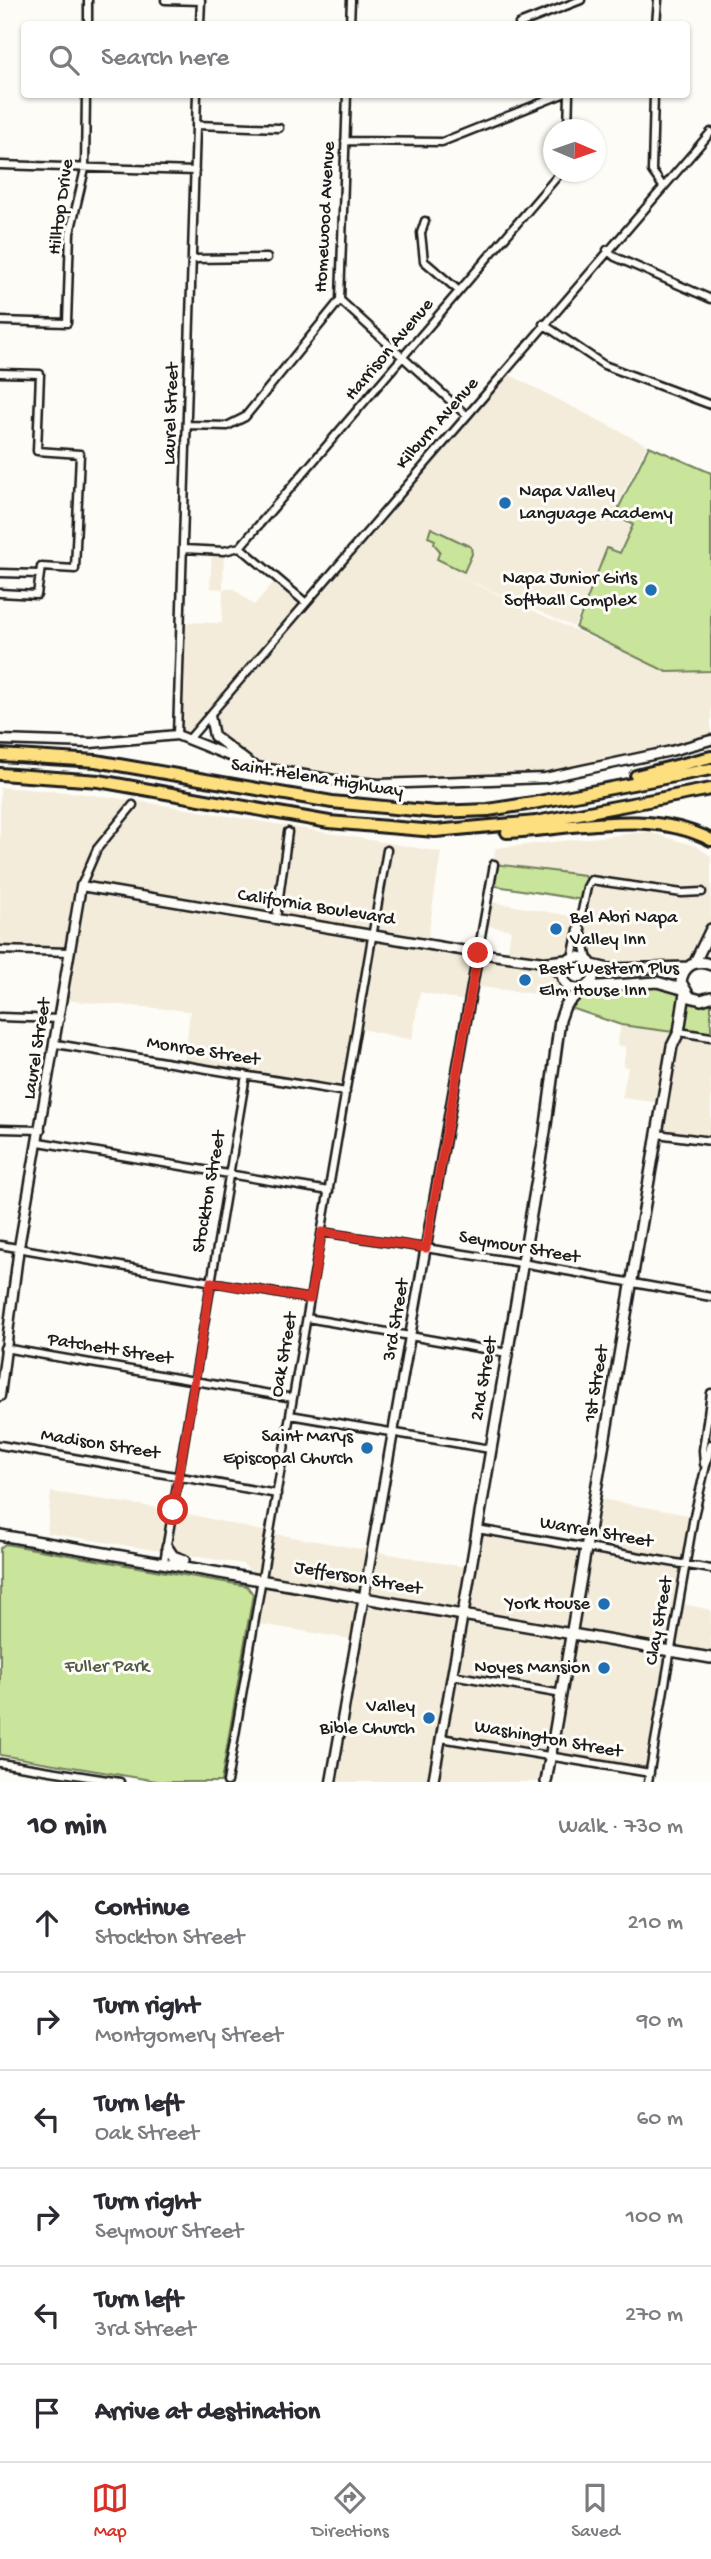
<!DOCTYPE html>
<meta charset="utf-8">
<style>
body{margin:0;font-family:"Gochi Hand",sans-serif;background:#f2f2f3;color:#2b2b33}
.compass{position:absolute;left:543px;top:119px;width:63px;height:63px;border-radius:50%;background:#fff;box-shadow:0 2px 5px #0004;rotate:92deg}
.stop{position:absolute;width:21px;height:21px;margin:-16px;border:5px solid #d93025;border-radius:50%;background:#fff}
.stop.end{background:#d93025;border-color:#fff;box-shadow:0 2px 7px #0008}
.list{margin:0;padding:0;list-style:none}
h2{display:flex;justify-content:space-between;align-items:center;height:91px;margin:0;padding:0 28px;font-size:30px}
h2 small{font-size:23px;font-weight:400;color:#7c7c81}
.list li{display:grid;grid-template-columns:46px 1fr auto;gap:21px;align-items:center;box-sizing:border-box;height:98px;padding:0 28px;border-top:2px solid #e1e1e2}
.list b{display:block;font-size:26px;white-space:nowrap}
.list p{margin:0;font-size:23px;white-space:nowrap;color:#7c7c81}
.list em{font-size:23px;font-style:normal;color:#7c7c81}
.icon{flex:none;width:38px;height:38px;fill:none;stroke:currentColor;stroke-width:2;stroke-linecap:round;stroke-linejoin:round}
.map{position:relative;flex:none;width:711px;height:1782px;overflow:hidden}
.search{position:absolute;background:#fff;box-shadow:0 2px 5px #0004;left:21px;right:21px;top:21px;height:77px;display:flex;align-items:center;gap:18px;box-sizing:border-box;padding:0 24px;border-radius:7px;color:#7c7c81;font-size:26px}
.sheet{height:679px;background:#fff}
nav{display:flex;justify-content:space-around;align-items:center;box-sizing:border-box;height:98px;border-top:2px solid #e1e1e2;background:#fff;font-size:19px;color:#7c7c81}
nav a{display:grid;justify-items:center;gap:4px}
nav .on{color:#d93025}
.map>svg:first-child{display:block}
</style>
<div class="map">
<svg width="711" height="1782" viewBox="0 0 711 1782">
<rect width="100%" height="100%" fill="#fdfcf7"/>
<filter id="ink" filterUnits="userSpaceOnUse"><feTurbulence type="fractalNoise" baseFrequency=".0143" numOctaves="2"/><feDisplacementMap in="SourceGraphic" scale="14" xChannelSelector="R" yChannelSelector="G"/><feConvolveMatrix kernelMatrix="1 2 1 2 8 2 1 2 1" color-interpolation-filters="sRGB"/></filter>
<g filter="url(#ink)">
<path fill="#f4ecda" d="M 504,372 L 647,445 L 617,506 L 618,518 L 633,525 L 620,552 L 607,547 L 574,627 L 445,570 L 666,672 L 711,671 L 711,740 L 572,773 L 379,784 L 257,767 L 214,736 L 210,717 L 190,738 L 177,735 L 180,622 L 222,623 L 223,589 L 210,588 L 212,550 L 224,551 L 223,589 L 234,589 L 254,605 L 277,578 L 304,601 Z
M 0,787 L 78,793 L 145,802 L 441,852 L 427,944 L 507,956 L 511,930 L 483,925 L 487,901 L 581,918 L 583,875 L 494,864 L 495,848 L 648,832 L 696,846 L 711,856 L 711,929 L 695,962 L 592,965 L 581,929 L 570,959 L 545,962 L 563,976 L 558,997 L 473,986 L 470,1002 L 420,992 L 412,1040 L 357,1028 L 346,1092 L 184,1065 L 190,1011 L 62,1000 L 68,953 L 0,950 Z
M 621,1025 L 711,1037 L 711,1141 L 657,1134 L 662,1103 L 622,1098 L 628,1067 L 623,1066 L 626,1047 L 617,1045 Z
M 51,1492 L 172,1510 L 270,1533 L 470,1568 L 477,1529 L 587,1547 L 595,1498 L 694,1516 L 679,1603 L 711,1610 L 711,1658 L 671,1651 L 650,1773 L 551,1757 L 546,1782 L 331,1782 L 356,1640 L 254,1623 L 260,1579 L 243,1564 L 47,1533 Z"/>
<path fill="#c9e49b" stroke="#72805c" stroke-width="2" d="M 649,446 L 711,473 L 711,671 L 667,672 L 576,628 L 607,548 L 620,553 L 633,525 L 618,517 L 619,507 Z
M 431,528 L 471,547 L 472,554 L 464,572 L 437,559 L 440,551 L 434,544 L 435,540 L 428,537 Z
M 494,864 L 584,875 L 587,887 L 584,900 L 490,885 Z
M 657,982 L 690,997 L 711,997 L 711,1037 L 621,1025 L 565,1006 L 583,988 Z
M 5,1544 L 247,1586 L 253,1594 L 221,1782 L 163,1782 L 0,1755 L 0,1548 Z"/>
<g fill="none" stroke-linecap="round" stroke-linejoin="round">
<defs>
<path id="minor" d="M 165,0 L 201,1
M 88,24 L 88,0
M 200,24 L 201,0
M 350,24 L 351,0
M 519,24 L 581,0
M 656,24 L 658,0
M 654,94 L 652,171 L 662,185
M 197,125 L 279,128
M 568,130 L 569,94
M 345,141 L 442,142 L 563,94
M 0,165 L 195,171
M 425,221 L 421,233 L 424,261 L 459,291
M 607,250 L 615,257 L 711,299
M 192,259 L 267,258
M 340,300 L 466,415
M 0,321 L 67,323 L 70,233 L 85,169 L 86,94
M 543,324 L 604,365 L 711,405
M 0,373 L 40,374 L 37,451 L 80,454 L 75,569 L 41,567 L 37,595 L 0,593
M 187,425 L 227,426 L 245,417 L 340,300 L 347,94
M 240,547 L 561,172
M 183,549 L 224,551 L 240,547 L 305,602
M 0,573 L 40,574
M 177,735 L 197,94
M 190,738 L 711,132
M 81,886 L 97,849 L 133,805
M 276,919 L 288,832
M 581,929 L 588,960
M 0,950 L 69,952
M 478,953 L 494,864
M 572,958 L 587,887 L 591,880 L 682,893 L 702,892
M 0,1017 L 60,1019
M 679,1032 L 711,1037
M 56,1044 L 346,1092
M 0,1129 L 41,1130
M 657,1134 L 711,1141
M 39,1142 L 329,1191
M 322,1232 L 522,1263 L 711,1297
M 0,1245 L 310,1299
M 307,1318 L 507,1353
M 4,1348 L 293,1398
M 290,1415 L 490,1449
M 0,1445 L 277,1494
M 704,1464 L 703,1450 L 711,1393
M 477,1529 L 711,1569
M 164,1562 L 246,1075
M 452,1675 L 562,1694
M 441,1738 L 650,1773
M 0,1763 L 120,1782
M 227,1782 L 387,850
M 648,1782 L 694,1516 L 711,1444"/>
<path id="tertiary" d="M 210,716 L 214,736 L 248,762
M 0,740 L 91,743 L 177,735 L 257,767 L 334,780 L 379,784 L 545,778 L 671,751 L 711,740
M 544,962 L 563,976
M 0,1396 L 19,1247 L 81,886 L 478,953 L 544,962 L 570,959
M 331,1782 L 478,953
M 433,1782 L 463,1614"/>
<path id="secondary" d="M562 973a16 16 0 1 1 32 0a16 16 0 1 1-32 0Z
M 695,962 L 711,929
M 592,965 L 609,969 L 688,967
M 711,965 C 696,958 683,966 681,982 L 690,997 L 701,1000 L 711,997
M 585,987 L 657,982 L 682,989
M 0,1535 L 711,1658
M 167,1547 L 173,1556 L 184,1560
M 463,1614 L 545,1132 L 560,1020 L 565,1006 L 583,988
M 546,1782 L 672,1046 L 679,1032 L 685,993"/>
<path id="motorway" d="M 0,755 L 96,761 L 332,802 L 436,812 L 488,810 L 533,803 L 711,769
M 0,774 L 99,781 L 329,822 L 435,831 L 536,822 L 711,789
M 636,776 L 711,757
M 507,832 C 574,829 649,808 711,840"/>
</defs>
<use href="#minor" stroke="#1c1c1c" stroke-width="11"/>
<use href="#tertiary" stroke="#1c1c1c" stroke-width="13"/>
<use href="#secondary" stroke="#1c1c1c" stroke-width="14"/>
<use href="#motorway" stroke="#1c1c1c" stroke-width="16"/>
<use href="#minor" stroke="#fdfcf7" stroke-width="6"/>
<use href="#tertiary" stroke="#fdfcf7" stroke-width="8"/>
<use href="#secondary" stroke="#fdfcf7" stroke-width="9"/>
<use href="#motorway" stroke="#fedf80" stroke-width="10"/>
</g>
</g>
<g fill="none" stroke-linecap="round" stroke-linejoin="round" filter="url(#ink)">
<path stroke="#d93025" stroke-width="9" d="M 173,1510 L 211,1282 L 310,1299 L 322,1232 L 426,1248 L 478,953"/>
</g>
<g fill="#1f6fb2" stroke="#fdfcf7" stroke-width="2.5">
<circle cx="505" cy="503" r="7"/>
<circle cx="651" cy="590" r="7"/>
<circle cx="556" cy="929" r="7"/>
<circle cx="525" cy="980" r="7"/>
<circle cx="367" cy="1448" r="7"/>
<circle cx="604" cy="1604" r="7"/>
<circle cx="604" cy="1668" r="7"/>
<circle cx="429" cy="1718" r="7"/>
</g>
<g text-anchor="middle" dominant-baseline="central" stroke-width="6" stroke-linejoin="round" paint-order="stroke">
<g font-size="19" fill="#1c1c1c" stroke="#fdfcf7">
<text transform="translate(62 207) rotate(-82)">Hilltop Drive</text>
<text transform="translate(326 217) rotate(-87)">Homewood Avenue</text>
<text transform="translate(390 350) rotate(-50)">Harrison Avenue</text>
<text transform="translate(172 414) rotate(-88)">Laurel Street</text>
<text transform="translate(438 424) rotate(-49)">Kilburn Avenue</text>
<text transform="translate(317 779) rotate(9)">Saint Helena Highway</text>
<text transform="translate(316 908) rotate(9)">California Boulevard</text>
<text transform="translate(38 1049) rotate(-81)">Laurel Street</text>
<text transform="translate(203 1052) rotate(9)">Monroe Street</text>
<text transform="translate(210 1192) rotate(-80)">Stockton Street</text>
<text transform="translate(519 1248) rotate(10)">Seymour Street</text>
<text transform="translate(397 1320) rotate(-80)">3rd Street</text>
<text transform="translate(110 1350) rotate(9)">Patchett Street</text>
<text transform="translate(285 1355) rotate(-80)">Oak Street</text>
<text transform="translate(485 1379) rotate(-80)">2nd Street</text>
<text transform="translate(597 1384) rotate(-80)">1st Street</text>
<text transform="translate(100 1445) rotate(9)">Madison Street</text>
<text transform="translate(596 1533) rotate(10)">Warren Street</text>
<text transform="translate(358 1579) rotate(10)">Jefferson Street</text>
<text transform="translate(660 1621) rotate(-80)">Clay Street</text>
<text transform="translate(548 1740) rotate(10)">Washington Street</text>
</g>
<g font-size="19" fill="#1c1c1c" stroke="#fdfcf7" text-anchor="end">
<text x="519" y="492" text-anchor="start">Napa Valley<tspan x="519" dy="22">Language Academy</tspan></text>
<text x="637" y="579">Napa Junior Girls<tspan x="637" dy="22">Softball Complex</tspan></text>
<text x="570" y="918" text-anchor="start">Bel Abri Napa<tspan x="570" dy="22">Valley Inn</tspan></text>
<text x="539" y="969" text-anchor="start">Best Western Plus<tspan x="539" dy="22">Elm House Inn</tspan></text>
<text x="353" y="1437">Saint Marys<tspan x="353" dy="22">Episcopal Church</tspan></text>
<text x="590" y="1604">York House</text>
<text x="590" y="1668">Noyes Mansion</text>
<text x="415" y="1707">Valley<tspan x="415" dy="22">Bible Church</tspan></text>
</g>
<g font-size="19" fill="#505842" stroke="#fdfcf7">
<text x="107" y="1667">Fuller Park</text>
</g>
</g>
</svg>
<svg class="compass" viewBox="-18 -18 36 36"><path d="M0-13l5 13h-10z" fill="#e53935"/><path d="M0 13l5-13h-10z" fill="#7c7c81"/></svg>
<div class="stop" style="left:173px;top:1510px"></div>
<div class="stop end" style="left:478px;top:953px"></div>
<div class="search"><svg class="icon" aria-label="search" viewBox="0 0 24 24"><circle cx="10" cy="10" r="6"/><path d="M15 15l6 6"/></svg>Search here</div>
</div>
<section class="sheet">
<h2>10 min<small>Walk · 730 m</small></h2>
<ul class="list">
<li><svg class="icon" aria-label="ahead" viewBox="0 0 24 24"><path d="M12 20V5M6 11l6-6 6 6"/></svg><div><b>Continue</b><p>Stockton Street</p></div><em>210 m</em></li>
<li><svg class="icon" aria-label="right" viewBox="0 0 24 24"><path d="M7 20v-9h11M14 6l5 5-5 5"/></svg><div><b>Turn right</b><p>Montgomery Street</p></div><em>90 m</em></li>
<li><svg class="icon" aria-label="left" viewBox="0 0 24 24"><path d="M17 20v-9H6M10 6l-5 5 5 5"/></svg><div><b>Turn left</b><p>Oak Street</p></div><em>60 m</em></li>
<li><svg class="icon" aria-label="right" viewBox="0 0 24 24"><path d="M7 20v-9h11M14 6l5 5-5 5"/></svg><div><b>Turn right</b><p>Seymour Street</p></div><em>100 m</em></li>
<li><svg class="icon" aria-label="left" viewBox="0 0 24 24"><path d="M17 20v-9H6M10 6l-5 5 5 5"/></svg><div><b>Turn left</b><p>3rd Street</p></div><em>270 m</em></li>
<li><svg class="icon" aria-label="arrive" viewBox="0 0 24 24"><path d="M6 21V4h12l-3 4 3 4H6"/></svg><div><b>Arrive at destination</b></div></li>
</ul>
</section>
<nav>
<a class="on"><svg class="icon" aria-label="map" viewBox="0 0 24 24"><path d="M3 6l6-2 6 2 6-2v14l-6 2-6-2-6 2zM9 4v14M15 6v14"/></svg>Map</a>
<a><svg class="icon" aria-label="directions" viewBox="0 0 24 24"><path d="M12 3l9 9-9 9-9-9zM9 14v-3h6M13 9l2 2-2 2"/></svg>Directions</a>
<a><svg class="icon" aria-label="saved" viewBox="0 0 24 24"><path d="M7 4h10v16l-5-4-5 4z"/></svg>Saved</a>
</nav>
